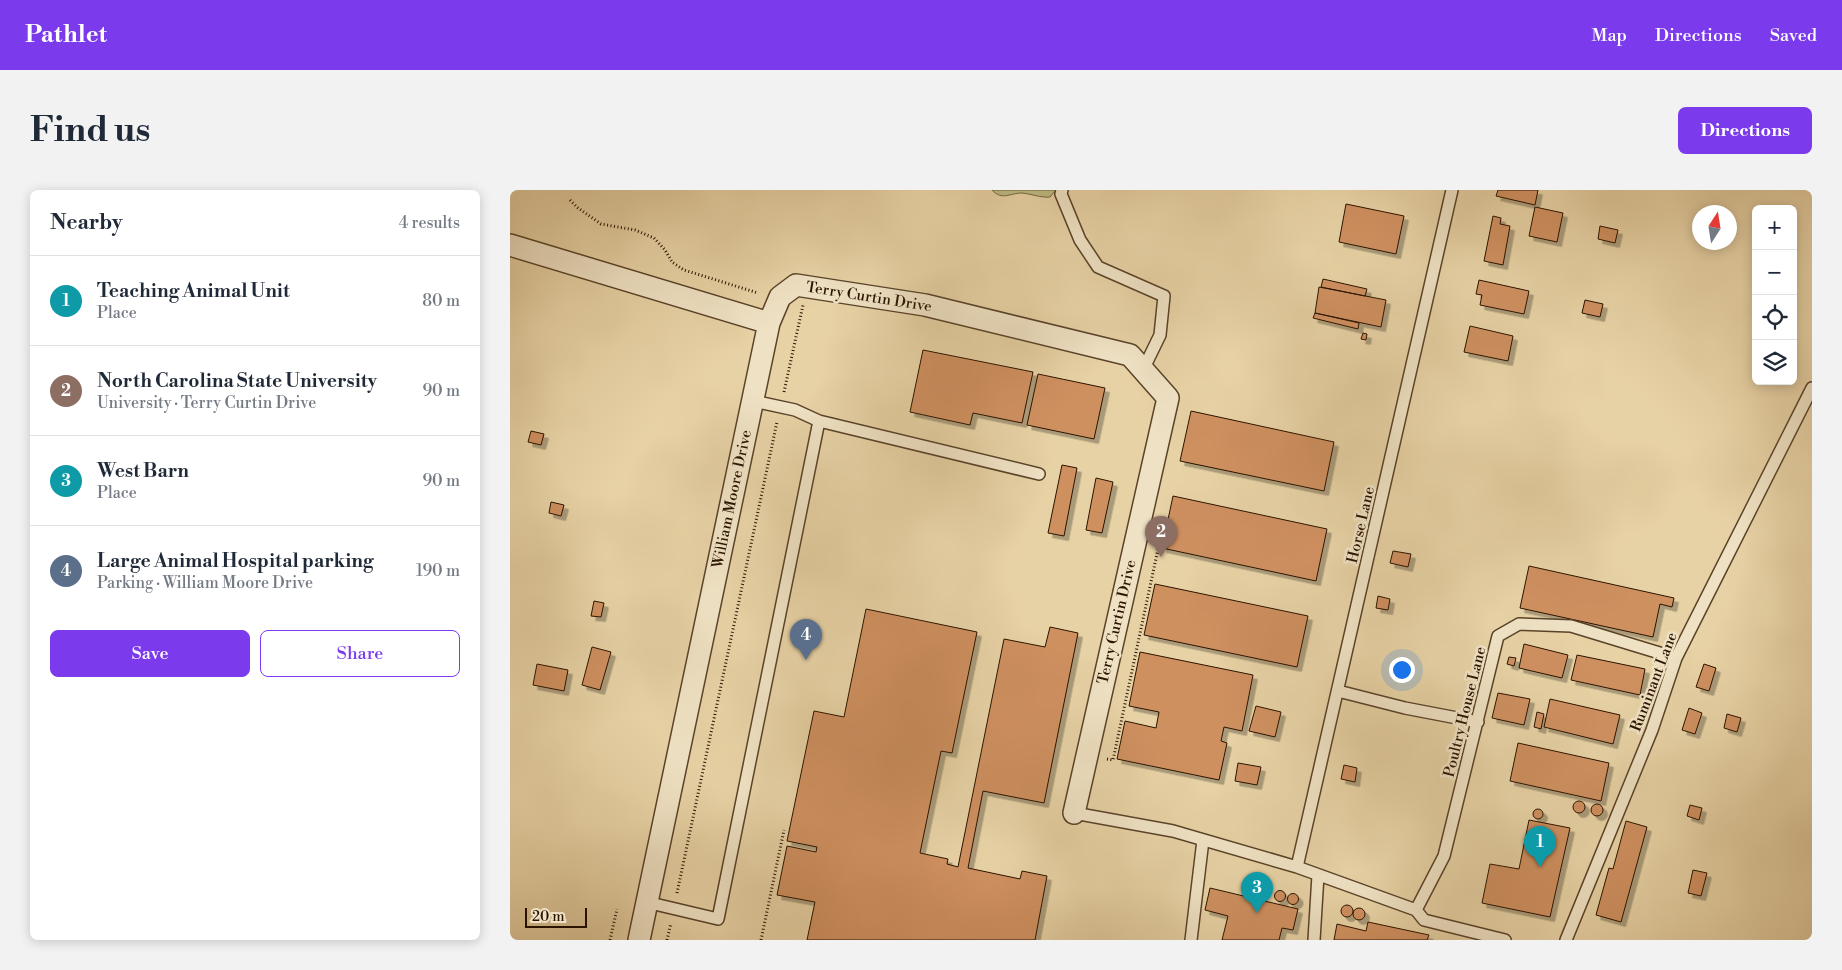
<!DOCTYPE html>
<meta charset="utf-8">
<style>
body{margin:0;font-family:"Libre Bodoni",serif;background:#f2f2f3;color:#1f2937}
.controls{position:absolute;right:15px;top:15px;display:grid;overflow:hidden;border-radius:8px;box-shadow:0 2px 12px #0003}
.controls button{width:45px;height:45px;display:grid;place-items:center;padding:0;border:0;border-bottom:1px solid #e0e1e3;background:#fff;color:#1f2937;font:25px sans-serif}
.compass{position:absolute;left:1182px;top:15px;width:45px;height:45px;border-radius:50%;background:#fff;box-shadow:0 2px 12px #0003;rotate:12deg}
.scale{position:absolute;left:15px;bottom:12px;width:62px;box-sizing:border-box;padding-left:5px;border:2px solid #2b1300;border-top:0;font-size:14px;line-height:18px;white-space:nowrap;color:#2b1300;-webkit-text-stroke:4px #efe2c4;paint-order:stroke}
.you{position:absolute;left:891px;top:479px;width:18px;height:18px;margin:-12px;border:4px solid #fff;border-radius:50%;background:#1a73e8;box-shadow:0 0 0 8px #1a73e833}
.badge{display:grid;place-items:center;width:32px;height:32px;border-radius:50%;background:#7c3aed;color:#fff;font-size:16px;font-weight:700}
.pin{position:absolute;translate:-50% -41px;filter:drop-shadow(0 1px 2px #0008)}
.pin::after{content:'';position:absolute;top:26px;width:18px;height:15px;background:inherit;clip-path:polygon(0 0,100% 0,50% 100%)}
.list{margin:0;padding:0;list-style:none}
h2{display:flex;justify-content:space-between;align-items:center;height:65px;margin:0;padding:0 20px;font-size:21px}
h2 small{font-size:16px;font-weight:400;color:#747a83}
.list li{display:grid;grid-template-columns:32px 1fr auto;gap:15px;align-items:center;box-sizing:border-box;height:90px;padding:0 20px;border-top:1px solid #e0e1e3}
.list b{display:block;font-size:19px;white-space:nowrap}
.list p{margin:0;font-size:16px;white-space:nowrap;color:#747a83}
.list em{font-size:16px;font-style:normal;color:#747a83}
.actions{display:flex;gap:10px;padding:15px 20px}
.actions a{flex:1;padding:11px 0;border:1px solid #7c3aed;border-radius:8px;text-align:center;font-size:18px;color:#7c3aed}
.actions .main{background:#7c3aed;color:#fff}
.icon{flex:none;width:28px;height:28px;fill:none;stroke:currentColor;stroke-width:2;stroke-linecap:round;stroke-linejoin:round}
.map{position:relative;flex:none;width:1302px;height:750px;overflow:hidden;border-radius:8px}
header{display:flex;align-items:center;gap:30px;box-sizing:border-box;height:70px;padding:0 25px;background:#7c3aed;color:#fff}
header strong{font-size:24px}
nav{display:flex;gap:28px;margin-inline-start:auto;font-size:18px}
.intro{display:flex;align-items:center;justify-content:space-between;box-sizing:border-box;height:120px;padding:0 30px}
h1{margin:0;font-size:35px}
.button{padding:12px 22px;border-radius:8px;background:#7c3aed;color:#fff;font-size:18px;font-weight:700}
main{display:flex;gap:30px;padding:0 30px}
aside{flex:1;background:#fff;border-radius:8px;box-shadow:0 2px 12px #0003}
.map>svg:first-child{display:block}
</style>
<header>
<strong>Pathlet</strong>
<nav><a>Map</a><a>Directions</a><a>Saved</a></nav>
</header>
<div class="intro"><h1>Find us</h1><a class="button">Directions</a></div>
<main>
<aside>
<h2>Nearby<small>4 results</small></h2>
<ul class="list">
<li><span class="badge" style="background:#0f9aa8">1</span><div><b>Teaching Animal Unit</b><p>Place</p></div><em>80 m</em></li>
<li><span class="badge" style="background:#8d6e63">2</span><div><b>North Carolina State University</b><p>University · Terry Curtin Drive</p></div><em>90 m</em></li>
<li><span class="badge" style="background:#0f9aa8">3</span><div><b>West Barn</b><p>Place</p></div><em>90 m</em></li>
<li><span class="badge" style="background:#5c6f8a">4</span><div><b>Large Animal Hospital parking</b><p>Parking · William Moore Drive</p></div><em>190 m</em></li>
</ul>
<div class="actions"><a class="main">Save</a><a>Share</a></div>
</aside>
<div class="map">
<svg width="1302" height="750" viewBox="0 0 1302 750">
<defs>
<filter id="shadow"><feDropShadow dx="4.5" dy="4.5" stdDeviation="0" flood-color="#0004"/></filter>
</defs>
<rect width="100%" height="100%" fill="#e7d2a5"/>
<filter id="stains"><feTurbulence type="fractalNoise" baseFrequency=".004" numOctaves="4"/><feColorMatrix values="0 0 0 0 .2 0 0 0 0 .09 0 0 0 0 .02 0 0 0 .5 -.17"/></filter>
<radialGradient id="worn" r=".72"><stop offset=".6" stop-color="#630" stop-opacity="0"/><stop offset="1" stop-color="#630" stop-opacity=".3"/></radialGradient>
<path fill="#bdba81" stroke="#746640" d="M 482,0 L 546,0 L 540,7 C 531,8 522,4 512,3 C 500,3 492,11 482,0 Z"/>
<path fill="#cf9060" stroke="#2b1300" filter="url(#shadow)" d="M 988,0 L 1028,0 L 1025,15 L 986,6 Z
M 836,14 L 894,26 L 886,64 L 829,52 Z
M 1025,17 L 1053,23 L 1047,52 L 1019,46 Z
M 983,26 L 991,28 L 990,34 L 1000,36 L 993,75 L 974,71 Z
M 1090,36 L 1108,40 L 1105,53 L 1088,49 Z
M 813,89 L 857,99 L 855,106 L 811,97 Z
M 969,90 L 1019,101 L 1014,124 L 970,115 L 972,105 L 966,104 Z
M 809,97 L 876,110 L 871,137 L 805,123 Z
M 1075,110 L 1093,114 L 1090,127 L 1072,123 Z
M 805,123 L 849,133 L 848,139 L 803,128 Z
M 960,136 L 1003,146 L 998,171 L 954,162 Z
M 853,143 L 857,144 L 856,150 L 851,149 Z
M 413,160 L 523,182 L 512,233 L 463,223 L 460,235 L 400,222 Z
M 528,184 L 595,198 L 584,249 L 517,235 Z
M 681,221 L 824,252 L 814,301 L 670,271 Z
M 21,241 L 34,244 L 31,255 L 18,252 Z
M 552,275 L 567,278 L 554,346 L 538,343 Z
M 586,288 L 603,292 L 592,343 L 576,340 Z
M 663,306 L 817,339 L 806,391 L 652,358 Z
M 41,312 L 54,315 L 51,326 L 39,323 Z
M 883,361 L 901,364 L 898,377 L 880,373 Z
M 1019,376 L 1164,408 L 1162,417 L 1150,414 L 1143,447 L 1010,418 Z
M 645,394 L 798,426 L 787,477 L 634,445 Z
M 868,406 L 880,409 L 878,420 L 866,418 Z
M 84,411 L 94,413 L 91,427 L 81,426 Z
M 356,419 L 467,442 L 442,563 L 431,561 L 410,663 L 438,669 L 437,674 L 448,677 L 494,449 L 535,457 L 540,437 L 568,443 L 534,613 L 473,601 L 458,678 L 510,689 L 512,681 L 537,686 L 525,750 L 297,750 L 305,712 L 267,705 L 277,656 L 306,662 L 307,657 L 277,651 L 304,521 L 334,527 Z
M 1014,454 L 1058,465 L 1052,488 L 1009,478 Z
M 82,457 L 101,462 L 90,500 L 72,495 Z
M 630,462 L 743,485 L 732,541 L 714,537 L 711,551 L 717,553 L 709,590 L 607,569 L 615,531 L 646,538 L 649,522 L 619,516 Z
M 1067,465 L 1135,479 L 1130,505 L 1061,490 Z
M 999,467 L 1006,468 L 1004,476 L 997,474 Z
M 27,474 L 58,480 L 54,501 L 23,495 Z
M 1194,474 L 1206,478 L 1199,501 L 1186,497 Z
M 988,503 L 1020,509 L 1014,535 L 982,528 Z
M 1040,509 L 1110,525 L 1103,554 L 1034,537 Z
M 746,516 L 771,522 L 765,547 L 739,541 Z
M 1179,518 L 1192,523 L 1185,544 L 1172,540 Z
M 1027,522 L 1034,524 L 1031,539 L 1024,537 Z
M 1217,524 L 1231,528 L 1227,542 L 1214,538 Z
M 1008,553 L 1099,573 L 1091,611 L 1000,591 Z
M 728,573 L 751,577 L 747,595 L 725,591 Z
M 834,575 L 847,578 L 845,592 L 831,589 Z
M1063 617a6 6 0 1 1 12 0a6 6 0 1 1-12 0Z
M1081 620a6 6 0 1 1 12 0a6 6 0 1 1-12 0Z
M 1180,615 L 1192,618 L 1189,630 L 1177,626 Z
M1023 624a5 5 0 1 1 10 0a5 5 0 1 1-10 0Z
M 1019,630 L 1060,638 L 1040,727 L 972,713 L 980,674 L 1009,679 Z
M 1116,631 L 1137,637 L 1111,732 L 1086,725 L 1099,678 L 1103,679 Z
M 1183,680 L 1197,683 L 1191,706 L 1178,703 Z
M 700,698 L 788,719 L 783,740 L 772,738 L 769,750 L 712,750 L 718,726 L 695,720 Z
M764.5 706a5.5 5.5 0 1 1 11 0a5.5 5.5 0 1 1-11 0Z
M777.5 709a5.5 5.5 0 1 1 11 0a5.5 5.5 0 1 1-11 0Z
M831 721a6 6 0 1 1 12 0a6 6 0 1 1-12 0Z
M843 724a6 6 0 1 1 12 0a6 6 0 1 1-12 0Z
M 858,732 L 919,745 L 917,750 L 824,750 L 827,734 L 856,741 Z"/>
<g fill="none" stroke-linecap="round" stroke-linejoin="round">
<defs>
<path id="service" d="M 552,0 L 551,4 L 570,50 L 588,77 L 654,106 L 650,145 L 633,180
M 309,231 L 529,284
M 828,501 L 895,518 L 968,532
M 564,623 L 663,641 L 787,677 L 906,720 L 914,730 L 995,750
M 787,677 L 942,0
M 136,712 L 208,729 L 309,231 L 285,220 L 243,211
M 906,720 L 934,666 L 988,446 L 1009,434 L 1061,436 L 1166,468
M 681,750 L 693,650
M 804,750 L 808,685
M 1056,750 L 1142,540 L 1166,468 L 1302,198"/>
<path id="minor" d="M 0,55 L 259,133 L 129,750
M 259,133 L 270,107 L 286,95 L 415,115 L 620,165 L 658,208 L 564,623"/>
</defs>
<use href="#service" stroke="#5a4329" stroke-width="14"/>
<use href="#minor" stroke="#5a4329" stroke-width="24"/>
<path stroke="#2b1300" stroke-width="3" stroke-dasharray="1 2.5" stroke-linecap="butt" d="M 60,10 L 68,18 L 91,34 L 125,40 L 144,48 L 155,60 L 162,72 L 174,80 L 248,103
M 274,202 L 293,115
M 597,569 L 603,570 L 651,345
M 167,703 L 267,232
M 100,750 L 107,719
M 157,750 L 161,733
M 251,750 L 274,640"/>
<use href="#service" stroke="#efe2c4" stroke-width="11"/>
<use href="#minor" stroke="#efe2c4" stroke-width="21"/>
</g>
<g text-anchor="middle" dominant-baseline="central" stroke-width="5" stroke-linejoin="round" paint-order="stroke">
<g font-size="15" fill="#2b1300" stroke="#efe2c4">
<text transform="translate(359 107) rotate(9)">Terry Curtin Drive</text>
<text transform="translate(222 309) rotate(-78)">William Moore Drive</text>
<text transform="translate(851 335) rotate(-77)">Horse Lane</text>
<text transform="translate(607 432) rotate(-77)">Terry Curtin Drive</text>
<text transform="translate(1144 492) rotate(-69)">Ruminant Lane</text>
<text transform="translate(955 522) rotate(-76)">Poultry House Lane</text>
</g>
</g>
<rect width="100%" height="100%" filter="url(#stains)"/>
<rect width="100%" height="100%" fill="url(#worn)"/>
</svg>
<div class="controls">
<button>+</button>
<button>−</button>
<button><svg class="icon" aria-label="locate" viewBox="0 0 24 24"><circle cx="12" cy="12" r="6"/><path d="M12 2v4M12 18v4M2 12h4M18 12h4"/></svg></button>
<button><svg class="icon" aria-label="layers" viewBox="0 0 24 24"><path d="M12 4l9 5-9 5-9-5zM3 14l9 5 9-5"/></svg></button>
</div>
<svg class="compass" viewBox="-18 -18 36 36"><path d="M0-13l5 13h-10z" fill="#e53935"/><path d="M0 13l5-13h-10z" fill="#747a83"/></svg>
<div class="scale">20 m</div>
<div class="you"></div>
<div class="pin badge" style="left:1030px;top:677px;background:#0f9aa8">1</div>
<div class="pin badge" style="left:651px;top:367px;background:#8d6e63">2</div>
<div class="pin badge" style="left:747px;top:723px;background:#0f9aa8">3</div>
<div class="pin badge" style="left:296px;top:470px;background:#5c6f8a">4</div>
</div>
</main>
